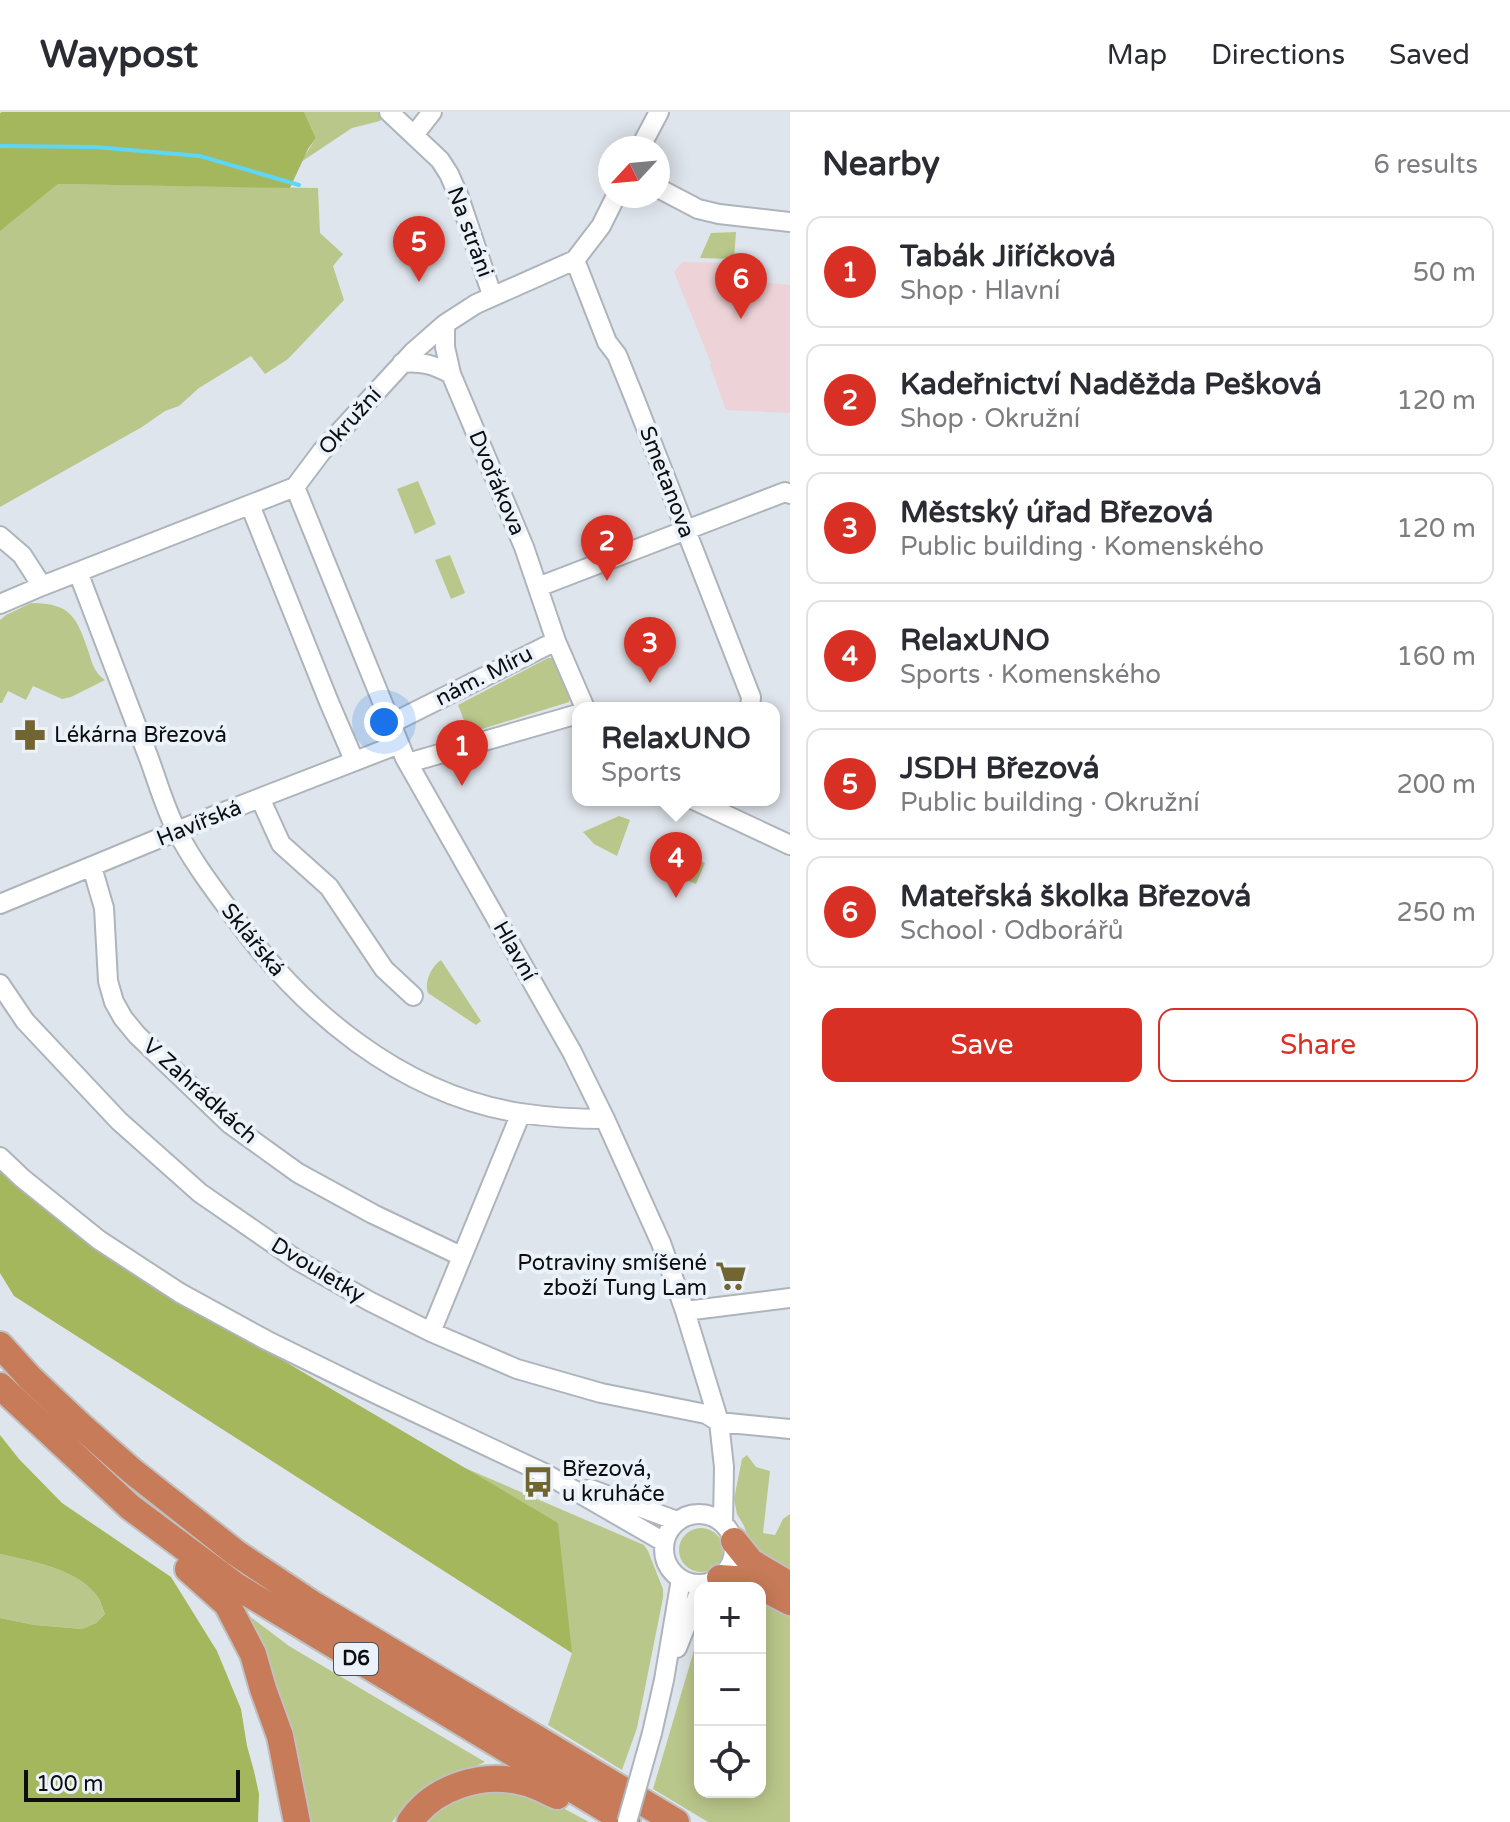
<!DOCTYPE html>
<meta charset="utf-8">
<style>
body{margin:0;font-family:"Varela Round",sans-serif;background:#f2f2f3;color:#2b2b33}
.controls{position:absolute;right:24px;bottom:24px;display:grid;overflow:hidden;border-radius:16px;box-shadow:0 4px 20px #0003}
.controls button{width:72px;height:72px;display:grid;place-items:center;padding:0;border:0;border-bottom:2px solid #e1e1e2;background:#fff;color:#2b2b33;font:40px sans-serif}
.compass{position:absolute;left:598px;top:24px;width:72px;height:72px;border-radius:50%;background:#fff;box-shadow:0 4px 20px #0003;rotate:244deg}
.scale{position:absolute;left:24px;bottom:20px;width:216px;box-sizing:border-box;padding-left:8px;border:4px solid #0c0e10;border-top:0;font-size:22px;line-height:28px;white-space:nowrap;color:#0c0e10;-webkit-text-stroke:6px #ecf2fa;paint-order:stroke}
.you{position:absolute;left:384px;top:610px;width:28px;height:28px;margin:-20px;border:6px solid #fff;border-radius:50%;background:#1a73e8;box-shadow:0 0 0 12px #1a73e833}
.badge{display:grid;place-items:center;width:52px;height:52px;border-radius:50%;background:#d93025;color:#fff;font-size:26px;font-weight:700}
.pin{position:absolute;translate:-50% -66px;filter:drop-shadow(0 2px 4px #0008)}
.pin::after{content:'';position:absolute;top:42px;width:28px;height:24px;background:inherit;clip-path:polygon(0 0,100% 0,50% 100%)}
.popup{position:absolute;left:572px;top:590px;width:208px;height:104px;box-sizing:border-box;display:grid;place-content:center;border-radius:16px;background:#fff;filter:drop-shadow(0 2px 6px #0005);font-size:26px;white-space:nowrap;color:#7c7c81}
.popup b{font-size:30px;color:#2b2b33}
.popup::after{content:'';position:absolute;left:50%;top:100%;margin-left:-16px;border:16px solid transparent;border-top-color:#fff}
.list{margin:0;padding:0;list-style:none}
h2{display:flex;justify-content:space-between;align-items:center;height:104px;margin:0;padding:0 32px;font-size:34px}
h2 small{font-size:26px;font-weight:400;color:#7c7c81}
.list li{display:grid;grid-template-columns:52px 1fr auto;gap:24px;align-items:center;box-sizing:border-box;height:112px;margin:0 16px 16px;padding:0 16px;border:2px solid #e1e1e2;border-radius:16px}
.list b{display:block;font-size:30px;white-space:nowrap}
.list p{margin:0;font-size:26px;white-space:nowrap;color:#7c7c81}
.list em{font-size:26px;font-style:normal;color:#7c7c81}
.actions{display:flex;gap:16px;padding:24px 32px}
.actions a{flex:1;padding:18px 0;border:2px solid #d93025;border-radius:16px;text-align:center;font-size:28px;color:#d93025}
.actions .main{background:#d93025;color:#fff}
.icon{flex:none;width:44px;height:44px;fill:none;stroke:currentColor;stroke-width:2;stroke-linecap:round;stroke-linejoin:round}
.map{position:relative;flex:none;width:790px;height:1710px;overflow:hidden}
header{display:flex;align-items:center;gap:48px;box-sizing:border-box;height:112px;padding:0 40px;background:#fff;border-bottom:2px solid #e1e1e2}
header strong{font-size:38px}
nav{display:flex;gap:44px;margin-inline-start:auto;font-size:28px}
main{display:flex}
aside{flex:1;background:#fff}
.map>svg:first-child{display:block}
</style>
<header>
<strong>Waypost</strong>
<nav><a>Map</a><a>Directions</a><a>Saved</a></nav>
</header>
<main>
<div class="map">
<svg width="790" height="1710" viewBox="0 0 790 1710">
<rect width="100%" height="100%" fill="#dfe5ec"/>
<path fill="#edd3d8" d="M 682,150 L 744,151 L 753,169 L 790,173 L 790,301 L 726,298 L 710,253 L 711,251 L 674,160 Z"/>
<path fill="#bac78b" d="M 304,0 L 381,0 L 383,3 L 380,9 L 352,16 L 301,50 L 316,26 Z
M 58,72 L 318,76 L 320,121 L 343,142 L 333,154 L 344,188 L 288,247 L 265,262 L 251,244 L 199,276 L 179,294 L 165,299 L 142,315 L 0,395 L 0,118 Z
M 736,120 L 734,147 L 700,146 L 711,121 Z
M 418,369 L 436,412 L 415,422 L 397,377 Z
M 450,443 L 465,481 L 451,487 L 435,448 Z
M 31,491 C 72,491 77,506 89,541 C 92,552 95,561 105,568 L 71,585 L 62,587 L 33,574 L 26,588 L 8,579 L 2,591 L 0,591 L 0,508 L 6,503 Z
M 548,546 L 555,546 L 570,585 L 569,590 L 469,621 L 458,593 Z
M 619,704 L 630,708 L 617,744 L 594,732 L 583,720 Z
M 663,734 L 705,751 L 696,772 L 654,755 Z
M 441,848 L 481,909 L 476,913 L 428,881 C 424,870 431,855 441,848 Z
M 747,1343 L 756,1355 L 770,1359 L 763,1421 L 775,1423 L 783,1407 L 790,1402 L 790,1466 L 756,1438 L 750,1431 L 744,1414 L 737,1402 L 734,1387 L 742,1347 Z
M 465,1356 L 644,1433 L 648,1439 L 663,1477 L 663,1486 L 637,1616 L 622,1658 L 548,1613 L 572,1541 L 498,1493 Z
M679 1438a22 22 0 1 1 44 0a22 22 0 1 1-44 0Z
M 0,1442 C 31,1449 78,1457 97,1484 C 101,1489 102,1497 105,1502 L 96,1511 L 82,1517 L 35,1513 L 0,1506 Z
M 760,1483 L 790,1497 L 790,1710 L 708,1710 L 653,1677 L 700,1518 L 700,1680 L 760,1680 Z
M 240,1497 L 289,1534 L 485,1650 C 475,1655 464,1657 454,1661 C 424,1673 411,1685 392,1710 L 310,1710 L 302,1678 Z
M 488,1674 L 548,1688 L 589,1710 L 418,1710 L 434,1693 Z"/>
<path fill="#a5b75d" d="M 2,0 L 304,0 L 316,26 L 308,37 L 290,76 L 58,72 L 0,119 L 0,1 Z
M 0,1060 L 142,1165 L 558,1411 L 572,1541 L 14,1184 L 0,1161 Z
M 0,1323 L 19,1347 L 62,1391 L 171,1465 L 217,1539 L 241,1597 L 247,1634 L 254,1659 L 259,1682 L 258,1710 L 0,1710 L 0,1506 L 35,1513 L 82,1517 L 96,1511 L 105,1502 C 102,1496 101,1489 97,1484 C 78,1457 31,1449 0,1442 Z"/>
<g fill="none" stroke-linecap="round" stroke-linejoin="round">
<path stroke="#5dd6f8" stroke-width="4" d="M 0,34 L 95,35 L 200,44 L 299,73"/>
<defs>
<path id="minor" d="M 389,0 L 440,48 L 449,62 L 459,85 L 492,183
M 414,23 L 432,0
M 640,36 L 659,0
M 658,76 L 698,97 L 719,102 L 790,110
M 575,148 L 607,230 L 617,243 L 634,285 L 751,585 L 750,596
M 445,212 L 445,235 L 451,262 L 524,435 L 556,529 L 585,596
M 402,251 C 422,249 434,253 451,262
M 295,375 L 405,646 L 572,940 L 605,1007 L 661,1131 L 685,1199 L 719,1310 L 724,1355 L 723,1410
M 250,393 L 329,590 L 354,648
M 0,424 L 22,443 L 42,474
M 78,460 C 100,519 123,577 145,636 C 156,663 164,696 178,721 C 193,750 213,776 232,802 C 301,898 400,982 520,1001 C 547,1005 577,1007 605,1007
M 538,475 L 785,380 L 790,382
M 0,492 L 42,474 L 295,375 L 322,339 L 413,240 L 445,212 L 476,192 L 575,148 L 601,114 L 616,84
M 390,612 L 556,529
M 408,651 L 578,602
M 260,686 L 281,732 L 329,775 L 384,857 L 413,884
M 694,688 L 790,733
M 92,755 L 104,796 L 108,869 L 114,890 L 123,906 L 137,923 L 230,1012 L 298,1061 L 373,1102 L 461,1144
M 0,792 L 216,703 L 399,632
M 0,872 L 25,909 L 119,1009 L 200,1081 L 297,1148 L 369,1189 L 431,1220 L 517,1257 L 601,1281 L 706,1302 L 719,1310 L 790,1317
M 0,1045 L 22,1066 L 99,1128 L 180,1181 L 266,1228 L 374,1281 L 546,1362 L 664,1430
M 685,1199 L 790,1186
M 431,1220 L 521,1001
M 590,1377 L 677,1409
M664 1437a35 35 0 1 1 70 0a35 35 0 1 1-70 0Z
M 677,1536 L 700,1478
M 652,1621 L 664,1568 L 681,1467"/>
<path id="highway" d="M 0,1233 L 30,1266 L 81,1314 L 132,1359 L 236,1441 L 314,1493 L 676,1710
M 0,1274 L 130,1395 L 236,1474 L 627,1710
M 734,1429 L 751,1450 L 783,1469
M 188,1457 L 227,1492 L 253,1542 L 263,1577 L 280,1624 L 297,1710
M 720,1466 L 748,1468 L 790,1490
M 410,1710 C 433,1675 482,1660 522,1670 C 534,1672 546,1679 557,1684"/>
</defs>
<use href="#minor" stroke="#aeb4bb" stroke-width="22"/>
<use href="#highway" stroke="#c0c0c1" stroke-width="30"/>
<use href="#minor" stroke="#fff" stroke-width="18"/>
<use href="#highway" stroke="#c77b58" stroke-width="26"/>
<defs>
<path id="minor-bridge" d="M 627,1710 L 652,1621"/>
</defs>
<use href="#minor-bridge" stroke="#aeb4bb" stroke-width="22" stroke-linecap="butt"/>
<use href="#minor-bridge" stroke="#fff" stroke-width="18"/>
</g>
<defs>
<symbol id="pharmacy-bare" viewBox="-9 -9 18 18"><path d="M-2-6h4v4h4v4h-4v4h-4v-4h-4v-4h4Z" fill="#716532" stroke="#ecf2fa" stroke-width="2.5" paint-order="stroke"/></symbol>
<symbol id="supermarket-bare" viewBox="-9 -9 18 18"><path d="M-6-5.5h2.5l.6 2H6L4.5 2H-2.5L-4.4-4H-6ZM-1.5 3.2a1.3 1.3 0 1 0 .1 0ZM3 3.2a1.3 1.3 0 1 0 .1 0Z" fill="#716532" stroke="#ecf2fa" stroke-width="2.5" paint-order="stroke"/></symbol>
<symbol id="bus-bare" viewBox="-9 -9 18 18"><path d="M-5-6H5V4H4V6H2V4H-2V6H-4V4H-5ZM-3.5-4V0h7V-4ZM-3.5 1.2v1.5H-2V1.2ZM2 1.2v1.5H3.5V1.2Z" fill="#716532" stroke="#ecf2fa" stroke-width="2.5" paint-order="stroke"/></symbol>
</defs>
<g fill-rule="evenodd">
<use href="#pharmacy-bare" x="8" y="601" width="44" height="44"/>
<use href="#supermarket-bare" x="709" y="1142" width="44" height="44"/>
<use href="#bus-bare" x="516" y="1348" width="44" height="44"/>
</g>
<g text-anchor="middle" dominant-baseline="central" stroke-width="8" stroke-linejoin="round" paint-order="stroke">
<rect fill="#ecf2fa" stroke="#4f5256" stroke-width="2" x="334" y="1531" width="44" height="32" rx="6"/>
<g font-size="20" font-weight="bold" fill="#0c0e10">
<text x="356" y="1547">D6</text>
</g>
<g font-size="22" fill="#0c0e10" stroke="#ecf2fa">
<text transform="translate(470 120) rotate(70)">Na stráni</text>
<text transform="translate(350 309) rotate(-48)">Okružní</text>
<text transform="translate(667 370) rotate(69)">Smetanova</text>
<text transform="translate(497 371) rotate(67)">Dvořákova</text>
<text transform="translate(484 564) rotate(-27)">nám. Míru</text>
<text transform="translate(199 711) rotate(-22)">Havířská</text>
<text transform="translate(253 828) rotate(51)">Sklářská</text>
<text transform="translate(515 839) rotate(60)">Hlavní</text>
<text transform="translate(200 979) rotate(42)">V Zahrádkách</text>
<text transform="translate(318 1158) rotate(31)">Dvouletky</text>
</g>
<g font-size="22" fill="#0c0e10" stroke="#ecf2fa" text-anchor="start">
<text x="54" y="623">Lékárna Březová</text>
<text x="707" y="1151" text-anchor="end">Potraviny smíšené<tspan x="707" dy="25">zboží Tung Lam</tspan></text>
<text x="562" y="1357">Březová,<tspan x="562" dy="25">u kruháče</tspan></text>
</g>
</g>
</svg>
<div class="controls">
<button>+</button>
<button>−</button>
<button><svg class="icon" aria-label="locate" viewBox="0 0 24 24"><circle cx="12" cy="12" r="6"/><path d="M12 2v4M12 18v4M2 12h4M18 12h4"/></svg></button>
</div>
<svg class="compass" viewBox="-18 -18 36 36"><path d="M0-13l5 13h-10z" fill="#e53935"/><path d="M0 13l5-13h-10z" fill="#7c7c81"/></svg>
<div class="scale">100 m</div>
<div class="you"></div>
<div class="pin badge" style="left:462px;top:674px">1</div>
<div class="pin badge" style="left:607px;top:469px">2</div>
<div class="pin badge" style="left:650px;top:571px">3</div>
<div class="pin badge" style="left:676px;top:786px">4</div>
<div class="popup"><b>RelaxUNO</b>Sports</div>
<div class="pin badge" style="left:419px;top:170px">5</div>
<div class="pin badge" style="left:741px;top:207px">6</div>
</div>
<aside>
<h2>Nearby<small>6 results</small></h2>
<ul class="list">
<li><span class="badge">1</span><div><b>Tabák Jiříčková</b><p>Shop · Hlavní</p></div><em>50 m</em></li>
<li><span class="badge">2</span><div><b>Kadeřnictví Naděžda Pešková</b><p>Shop · Okružní</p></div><em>120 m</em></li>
<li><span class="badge">3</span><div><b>Městský úřad Březová</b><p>Public building · Komenského</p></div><em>120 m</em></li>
<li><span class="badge">4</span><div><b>RelaxUNO</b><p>Sports · Komenského</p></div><em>160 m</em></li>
<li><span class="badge">5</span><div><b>JSDH Březová</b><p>Public building · Okružní</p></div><em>200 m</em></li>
<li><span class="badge">6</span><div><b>Mateřská školka Březová</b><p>School · Odborářů</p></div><em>250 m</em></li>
</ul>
<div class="actions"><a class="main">Save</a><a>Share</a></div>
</aside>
</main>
